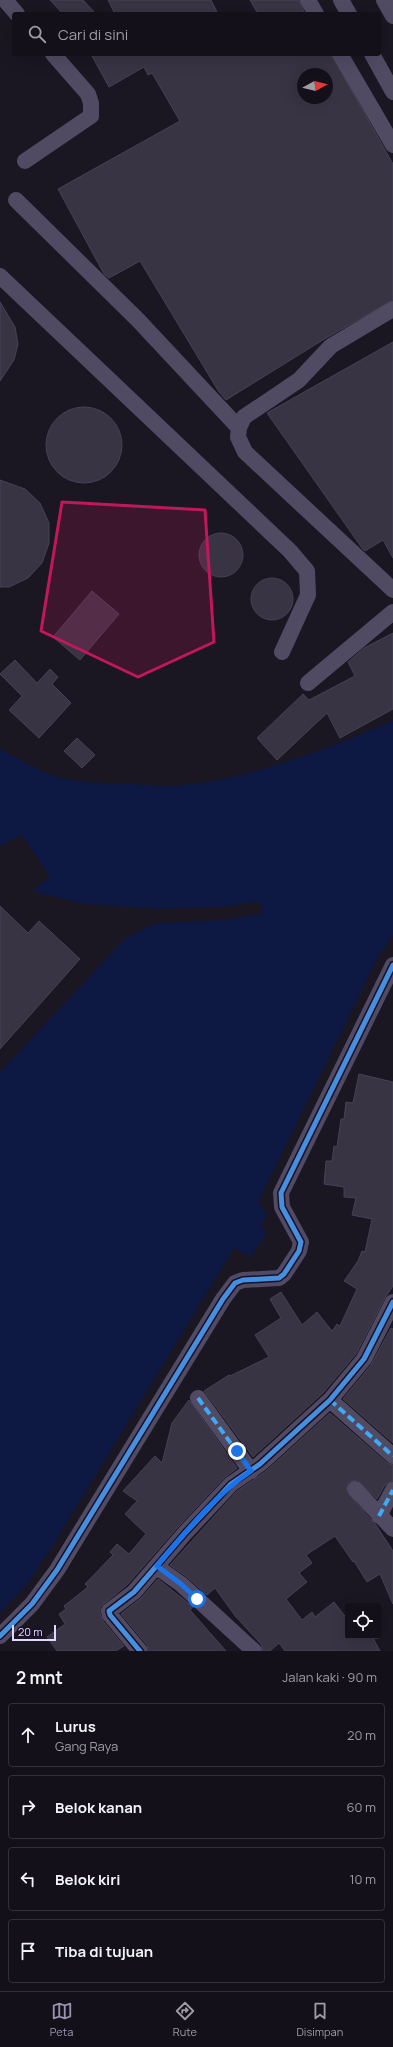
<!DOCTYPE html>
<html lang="id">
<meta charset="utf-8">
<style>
body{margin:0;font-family:Manrope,sans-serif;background:#211e27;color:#f1f3f6}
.controls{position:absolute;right:12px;bottom:12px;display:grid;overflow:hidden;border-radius:4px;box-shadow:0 4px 16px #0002}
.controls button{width:36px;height:36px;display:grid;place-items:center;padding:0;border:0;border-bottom:1px solid #333039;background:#14101a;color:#f1f3f6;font:20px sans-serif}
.compass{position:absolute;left:297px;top:68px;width:36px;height:36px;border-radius:50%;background:#14101a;box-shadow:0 4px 16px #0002;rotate:82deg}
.scale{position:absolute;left:12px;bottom:10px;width:44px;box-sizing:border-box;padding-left:4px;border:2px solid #e2d8fe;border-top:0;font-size:11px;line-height:14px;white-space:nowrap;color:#e2d8fe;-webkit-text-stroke:3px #181028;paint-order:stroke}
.stop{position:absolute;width:12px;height:12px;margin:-9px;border:3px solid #1a73e8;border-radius:50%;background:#fff}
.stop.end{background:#1a73e8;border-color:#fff;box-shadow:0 1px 4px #0008}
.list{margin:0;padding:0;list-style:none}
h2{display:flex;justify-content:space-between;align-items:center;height:52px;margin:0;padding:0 16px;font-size:17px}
h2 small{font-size:13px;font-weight:400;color:#9d9da2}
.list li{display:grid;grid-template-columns:26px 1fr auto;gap:12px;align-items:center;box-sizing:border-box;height:64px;margin:0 8px 8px;padding:0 8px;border:1px solid #333039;border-radius:4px}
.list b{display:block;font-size:15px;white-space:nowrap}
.list p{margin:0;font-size:13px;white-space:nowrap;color:#9d9da2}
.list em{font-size:13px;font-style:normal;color:#9d9da2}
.icon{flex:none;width:22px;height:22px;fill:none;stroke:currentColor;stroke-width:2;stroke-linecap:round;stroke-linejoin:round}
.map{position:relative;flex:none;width:393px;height:1651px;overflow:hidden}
.search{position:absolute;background:#14101a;box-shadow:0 4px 16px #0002;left:12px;right:12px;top:12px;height:44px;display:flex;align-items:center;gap:10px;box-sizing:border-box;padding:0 14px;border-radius:4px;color:#9d9da2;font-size:15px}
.sheet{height:340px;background:#14101a}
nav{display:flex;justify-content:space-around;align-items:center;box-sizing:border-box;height:56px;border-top:1px solid #333039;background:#14101a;font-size:11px;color:#9d9da2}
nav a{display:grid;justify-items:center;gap:2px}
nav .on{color:#9c94b1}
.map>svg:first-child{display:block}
</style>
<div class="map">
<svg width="393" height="1651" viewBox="0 0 393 1651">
<rect width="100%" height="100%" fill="#1a1622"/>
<path fill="#0d1943" d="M 393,721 L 393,935 L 379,955 L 258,1202 L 267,1215 L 261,1227 L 267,1232 L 251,1257 L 234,1248 L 55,1542 L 28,1583 L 0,1613 L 0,1072 L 125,939 L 155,923 L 228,920 L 263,913 L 260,902 L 221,907 L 161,909 L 84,904 L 32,891 L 50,877 L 22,835 L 0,846 L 0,749 C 18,759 35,769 54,776 C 73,782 101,783 120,784 C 136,784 153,786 169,786 C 242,783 326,749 393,721 Z"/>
<path fill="#393444" stroke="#474156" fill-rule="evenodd" d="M 50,0 L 83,0 L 96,14 L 63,14 Z
M 108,0 L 211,0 L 218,14 L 115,14 Z
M 250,0 L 299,0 L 305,14 L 258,14 Z
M 91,54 L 331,54 L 393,164 L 393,300 L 326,338 L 226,400 L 219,392 L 140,261 L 109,278 L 104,274 L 58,189 L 180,121 L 152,73 L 148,75 L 144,67 L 109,87 ZM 303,74 L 327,74 L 327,98 L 303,98 Z
M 0,302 L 15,327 L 18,344 L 14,360 L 0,381 Z
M 393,342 L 393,558 L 383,540 L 365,551 L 362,548 L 267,413 Z
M46 445a38 38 0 1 1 76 0a38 38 0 1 1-76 0Z
M 0,480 L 25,489 L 40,503 L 49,523 L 49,543 L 42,563 L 28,578 L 9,587 L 0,587 Z
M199 555a22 22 0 1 1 44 0a22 22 0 1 1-44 0Z
M251 599a21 21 0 1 1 42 0a21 21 0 1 1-42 0Z
M 92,591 L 119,614 L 80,660 L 53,637 Z
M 393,633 L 393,709 L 340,738 L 327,713 L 277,760 L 257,738 L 303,694 L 309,700 L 355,676 L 348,662 L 364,648 Z
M 15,660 L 37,683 L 50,669 L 58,677 L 52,684 L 71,703 L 39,738 L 9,710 L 22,696 L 0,674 Z
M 77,738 L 95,755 L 82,768 L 64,751 Z
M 0,906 L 28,933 L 39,921 L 80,959 L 0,1049 Z
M 359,1074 L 393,1082 L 393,1286 L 385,1298 L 356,1354 L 323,1393 L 253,1457 L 204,1391 L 229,1375 L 230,1376 L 269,1357 L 255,1335 L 281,1318 L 270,1299 L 281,1292 L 302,1325 L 317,1312 L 332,1331 L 337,1324 L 340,1326 L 345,1315 L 357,1289 L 344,1281 L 358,1261 L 362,1251 L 365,1252 L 372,1219 L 352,1215 L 356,1198 L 344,1197 L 344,1187 L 324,1184 L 326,1161 L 332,1161 L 334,1146 L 337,1147 L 341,1119 L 344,1119 L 346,1102 L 353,1103 Z
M 391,1328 L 393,1329 L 393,1443 L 343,1399 L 371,1365 Z
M 189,1400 L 237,1468 L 224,1478 L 178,1527 L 127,1585 L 100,1607 L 100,1613 L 103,1621 L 124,1646 L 116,1651 L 57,1651 L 47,1637 L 65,1624 L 59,1614 L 66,1609 L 64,1606 L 88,1587 L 85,1584 L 113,1555 L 110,1552 L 117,1544 L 129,1554 L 146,1534 L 125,1514 L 137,1501 L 123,1491 L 155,1456 L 162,1463 L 172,1423 Z
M 330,1413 L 387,1463 L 393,1465 L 393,1481 L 385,1485 L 377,1499 L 357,1480 L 349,1482 L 346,1491 L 376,1525 L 393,1551 L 393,1604 L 380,1574 L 367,1582 L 354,1561 L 353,1562 L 335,1536 L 306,1555 L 312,1563 L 299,1573 L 307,1582 L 286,1599 L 302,1620 L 312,1612 L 315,1617 L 334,1602 L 348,1620 L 348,1636 L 372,1636 L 380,1651 L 285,1651 L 279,1643 L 270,1651 L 263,1651 L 261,1644 L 236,1617 L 215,1588 L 207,1595 L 187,1577 L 170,1565 L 237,1491 L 266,1471 Z
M 158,1579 L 193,1607 L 190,1610 L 226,1651 L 149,1651 L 147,1645 L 121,1614 L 141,1598 Z"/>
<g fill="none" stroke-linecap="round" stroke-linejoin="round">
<path stroke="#504b63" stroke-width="16" d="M 5,0 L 17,14
M 308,0 L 316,14
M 341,0 L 349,14
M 384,0 L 393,16
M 340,54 L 393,145
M 372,54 L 393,92
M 25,161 L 91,116 L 91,103 L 88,94 L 53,54
M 16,200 L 138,320 L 239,428
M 0,276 L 290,551 L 307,571 L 308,595 L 282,652
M 393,309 L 331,346 L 299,380 L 244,417 L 239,428 L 238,437 L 245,452 L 393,590
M 308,683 L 393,612
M 198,1398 L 251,1471
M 330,1400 L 393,1456
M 355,1489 L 393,1529
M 379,1516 L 393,1490
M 157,1567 L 181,1584 L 254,1651
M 0,1636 L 32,1604 L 57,1570 L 223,1299 L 235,1283 L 243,1280 L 279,1278 L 284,1274 L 299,1251 L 301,1242 L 282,1207 L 281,1193 L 393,965
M 140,1651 L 110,1615 L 109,1611 L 134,1592 L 185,1533 L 231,1484 L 260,1464 L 330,1400 L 364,1359 L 393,1302"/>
<path stroke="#3fa9f5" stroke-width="4" stroke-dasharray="8 4" stroke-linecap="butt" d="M 198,1398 L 251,1471
M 330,1400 L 393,1456
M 379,1516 L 393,1490"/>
<defs>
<path id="cycleway" d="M 0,1636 L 32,1604 L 57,1570 L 223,1299 L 235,1283 L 243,1280 L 279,1278 L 284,1274 L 299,1251 L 301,1242 L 282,1207 L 281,1193 L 393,965
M 140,1651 L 110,1615 L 109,1611 L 134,1592 L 185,1533 L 231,1484 L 260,1464 L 330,1400 L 364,1359 L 393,1302"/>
</defs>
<use href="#cycleway" stroke="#181028" stroke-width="8"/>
<use href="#cycleway" stroke="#468fdf" stroke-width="5"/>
</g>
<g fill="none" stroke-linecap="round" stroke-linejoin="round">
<path stroke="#1a73e8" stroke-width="5" d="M 197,1599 L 181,1584 L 157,1566 C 185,1533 214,1496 251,1471 L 237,1451"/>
</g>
<path fill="#c2185b" fill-opacity="0.2" stroke="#c2185b" stroke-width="3" stroke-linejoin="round" d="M 62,502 L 205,510 L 214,642 L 138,677 L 41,631 Z"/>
</svg>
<div class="controls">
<button><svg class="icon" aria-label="locate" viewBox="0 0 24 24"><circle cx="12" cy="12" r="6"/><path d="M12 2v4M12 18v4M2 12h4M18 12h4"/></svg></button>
</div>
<svg class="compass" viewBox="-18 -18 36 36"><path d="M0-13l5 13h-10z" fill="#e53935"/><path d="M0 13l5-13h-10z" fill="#9d9da2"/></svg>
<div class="scale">20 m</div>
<div class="stop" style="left:197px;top:1599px"></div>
<div class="stop end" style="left:237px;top:1451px"></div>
<div class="search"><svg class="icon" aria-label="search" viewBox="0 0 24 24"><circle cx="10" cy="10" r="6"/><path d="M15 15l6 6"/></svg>Cari di sini</div>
</div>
<section class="sheet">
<h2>2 mnt<small>Jalan kaki · 90 m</small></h2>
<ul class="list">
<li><svg class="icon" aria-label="ahead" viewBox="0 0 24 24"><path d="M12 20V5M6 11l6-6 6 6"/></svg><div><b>Lurus</b><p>Gang Raya</p></div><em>20 m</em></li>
<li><svg class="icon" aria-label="right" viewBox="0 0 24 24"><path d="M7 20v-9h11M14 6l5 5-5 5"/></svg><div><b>Belok kanan</b></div><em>60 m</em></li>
<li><svg class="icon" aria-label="left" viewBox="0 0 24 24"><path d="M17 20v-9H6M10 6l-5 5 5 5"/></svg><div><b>Belok kiri</b></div><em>10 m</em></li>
<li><svg class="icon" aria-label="arrive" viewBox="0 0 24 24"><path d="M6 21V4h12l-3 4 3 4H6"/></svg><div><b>Tiba di tujuan</b></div></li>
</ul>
</section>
<nav>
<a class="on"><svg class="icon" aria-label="map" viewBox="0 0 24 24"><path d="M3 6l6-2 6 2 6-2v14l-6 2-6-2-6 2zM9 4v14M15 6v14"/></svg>Peta</a>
<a><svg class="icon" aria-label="directions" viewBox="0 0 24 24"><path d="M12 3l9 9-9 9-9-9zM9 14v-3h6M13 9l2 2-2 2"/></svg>Rute</a>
<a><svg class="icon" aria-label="saved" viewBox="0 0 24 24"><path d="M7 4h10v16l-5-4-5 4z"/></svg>Disimpan</a>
</nav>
